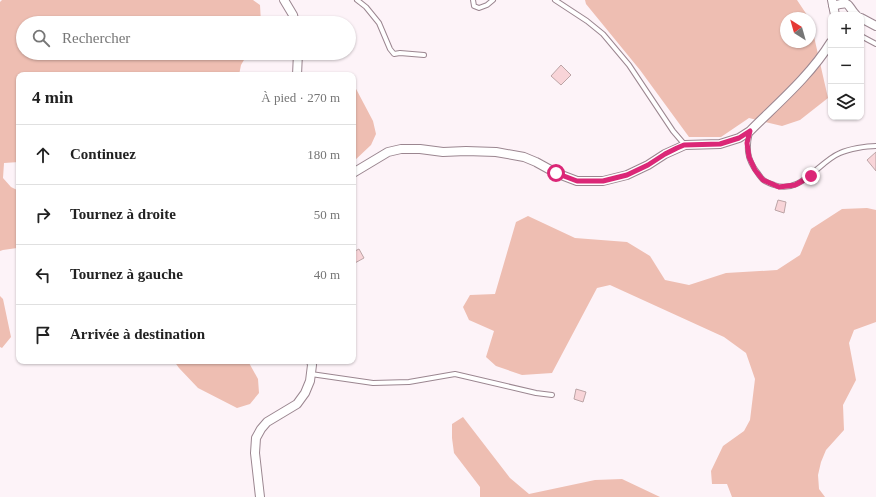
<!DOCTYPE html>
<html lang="fr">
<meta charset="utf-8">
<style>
body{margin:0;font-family:"Times New Roman",serif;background:#f6f6f6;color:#222}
.controls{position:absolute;right:12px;top:12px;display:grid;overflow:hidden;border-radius:8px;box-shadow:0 1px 3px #0004}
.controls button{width:36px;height:36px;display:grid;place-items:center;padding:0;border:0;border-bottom:1px solid #e0e0e0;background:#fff;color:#222;font:20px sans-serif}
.compass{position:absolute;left:780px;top:12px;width:36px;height:36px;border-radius:50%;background:#fff;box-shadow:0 1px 3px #0004;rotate:323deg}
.stop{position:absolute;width:12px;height:12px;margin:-9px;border:3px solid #db2777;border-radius:50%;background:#fff}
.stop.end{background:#db2777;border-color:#fff;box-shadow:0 1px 4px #0008}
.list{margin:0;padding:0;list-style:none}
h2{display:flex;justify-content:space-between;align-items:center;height:52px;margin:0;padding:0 16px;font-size:17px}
h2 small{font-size:13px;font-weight:400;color:#767676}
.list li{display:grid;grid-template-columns:26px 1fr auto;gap:12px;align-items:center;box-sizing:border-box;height:60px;padding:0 16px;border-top:1px solid #e0e0e0}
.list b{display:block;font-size:15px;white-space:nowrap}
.list em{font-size:13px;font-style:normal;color:#767676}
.icon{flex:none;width:22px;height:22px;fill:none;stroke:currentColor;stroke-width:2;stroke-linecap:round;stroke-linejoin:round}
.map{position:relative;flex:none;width:876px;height:497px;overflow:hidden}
.search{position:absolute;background:#fff;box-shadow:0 1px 3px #0004;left:16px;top:16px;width:340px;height:44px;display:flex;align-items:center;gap:10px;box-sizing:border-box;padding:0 14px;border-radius:22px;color:#767676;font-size:15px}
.panel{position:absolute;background:#fff;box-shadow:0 1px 3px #0004;left:16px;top:72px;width:340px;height:292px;border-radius:8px}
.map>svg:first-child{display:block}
</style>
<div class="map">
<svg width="876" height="497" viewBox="0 0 876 497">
<rect width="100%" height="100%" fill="#fdf3f8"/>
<path fill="#eebeb2" d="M 2,0 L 253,0 L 260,5 L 261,23 L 23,23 L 23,53 L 248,53 L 241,65 L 239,75 L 19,75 L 19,162 L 4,163 L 3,178 L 11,187 L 19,191 L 19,249 L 17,248 L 3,250 L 0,251 L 0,2 Z
M 585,0 L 797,0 L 809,18 L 786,18 L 786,42 L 810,42 L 810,19 L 828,98 L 800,120 L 782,126 L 749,118 L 721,137 L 689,137 L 640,70 L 586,4 Z
M 353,84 L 354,85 L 373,121 L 376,134 L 371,145 L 353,162 Z
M 867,208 L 876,210 L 876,322 L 854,330 L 849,343 L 856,380 L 843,405 L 844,430 L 826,450 L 821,462 L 818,475 L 819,489 L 825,497 L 732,497 L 727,484 L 712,484 L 711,471 L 723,446 L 744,431 L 750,420 L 755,379 L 746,353 L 724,337 L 610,285 L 597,288 L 552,373 L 522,375 L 496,366 L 486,357 L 494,331 L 469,320 L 463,307 L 470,295 L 495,294 L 516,222 L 528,216 L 575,238 L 627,242 L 650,256 L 665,280 L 689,285 L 726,273 L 777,270 L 800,255 L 811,229 L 842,209 Z
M 0,296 L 3,299 L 11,337 L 2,348 L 0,347 Z
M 174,361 L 248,361 L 258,379 L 259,393 L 250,404 L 237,408 L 198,388 L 179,368 Z
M 463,417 L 510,478 L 529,494 L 595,480 L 622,479 L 660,497 L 480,497 L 480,487 L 454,453 L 452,438 L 452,424 Z"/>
<path fill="#f8d4d8" stroke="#bca4a6" d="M 561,65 L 571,75 L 561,85 L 551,76 Z
M 876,152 L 876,171 L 867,160 Z
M 778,200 L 786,202 L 784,213 L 775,210 Z
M 359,249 L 364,258 L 353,264 L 353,252 Z
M 576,389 L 586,392 L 583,402 L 574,399 Z"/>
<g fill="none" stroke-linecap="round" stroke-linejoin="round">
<defs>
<path id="lane" d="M 357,0 L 366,7 L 379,23 L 390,49 L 394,54 L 400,53 L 424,55
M 473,0 L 474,6 L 479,8 L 487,5 L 493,0
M 555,0 L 587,21 L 603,34 L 629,65 L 673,131 L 685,145
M 861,36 L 876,44
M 750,132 C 746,148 747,159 757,172 C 763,181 764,181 774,185 C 801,195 818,162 840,153 C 849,149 866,146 876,146
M 311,374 L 373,383 L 409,382 L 455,374 L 536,393 L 552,395"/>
<path id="street" d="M 284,0 L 293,15 L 295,23
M 832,0 L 835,15
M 833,6 C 852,0 846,5 856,15
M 861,18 L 876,26
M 297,75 L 298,53
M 353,173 L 388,152 L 401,149 L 420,149 L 443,152 L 466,151 L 496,152 L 524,157 L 536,162 L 556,173 L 577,181 L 603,181 L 627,175 L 648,165 L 665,154 L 685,145 L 720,144 L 739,138 L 750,131 C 778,103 810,76 831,42
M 260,497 L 255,453 L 256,438 L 261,429 L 267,422 L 297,404 L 305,393 L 310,381 L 312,365 L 311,361"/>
</defs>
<use href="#lane" stroke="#9b8690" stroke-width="6"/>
<use href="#street" stroke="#9b8690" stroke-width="10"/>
<use href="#lane" stroke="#fff" stroke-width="4"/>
<use href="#street" stroke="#fff" stroke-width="8"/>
</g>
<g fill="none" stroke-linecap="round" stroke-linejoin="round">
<path stroke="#db2777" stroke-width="5" d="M 556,173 L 577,181 L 603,181 L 627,175 L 648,165 L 665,154 L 677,148 L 684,145 L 720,144 L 739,138 L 750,131 L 747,143 L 749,157 L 755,170 L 763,180 L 779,187 L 795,185 L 811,176"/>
</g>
</svg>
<div class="controls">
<button>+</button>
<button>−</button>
<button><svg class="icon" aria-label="layers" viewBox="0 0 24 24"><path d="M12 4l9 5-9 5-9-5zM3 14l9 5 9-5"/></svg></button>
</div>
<svg class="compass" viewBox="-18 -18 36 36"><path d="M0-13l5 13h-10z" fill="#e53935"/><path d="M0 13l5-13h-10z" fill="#767676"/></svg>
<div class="stop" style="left:556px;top:173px"></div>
<div class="stop end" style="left:811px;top:176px"></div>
<div class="search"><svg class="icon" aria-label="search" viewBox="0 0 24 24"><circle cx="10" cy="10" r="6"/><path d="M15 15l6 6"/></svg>Rechercher</div>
<section class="panel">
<h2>4 min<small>À pied · 270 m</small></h2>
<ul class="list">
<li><svg class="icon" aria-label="ahead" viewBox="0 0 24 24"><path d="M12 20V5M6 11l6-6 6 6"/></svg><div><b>Continuez</b></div><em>180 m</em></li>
<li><svg class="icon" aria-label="right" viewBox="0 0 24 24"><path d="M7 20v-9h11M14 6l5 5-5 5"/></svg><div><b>Tournez à droite</b></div><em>50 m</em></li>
<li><svg class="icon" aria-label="left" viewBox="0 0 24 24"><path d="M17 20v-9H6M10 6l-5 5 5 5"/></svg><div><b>Tournez à gauche</b></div><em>40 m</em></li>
<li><svg class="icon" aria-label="arrive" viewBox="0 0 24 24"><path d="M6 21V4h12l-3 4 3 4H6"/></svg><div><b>Arrivée à destination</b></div></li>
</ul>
</section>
</div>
